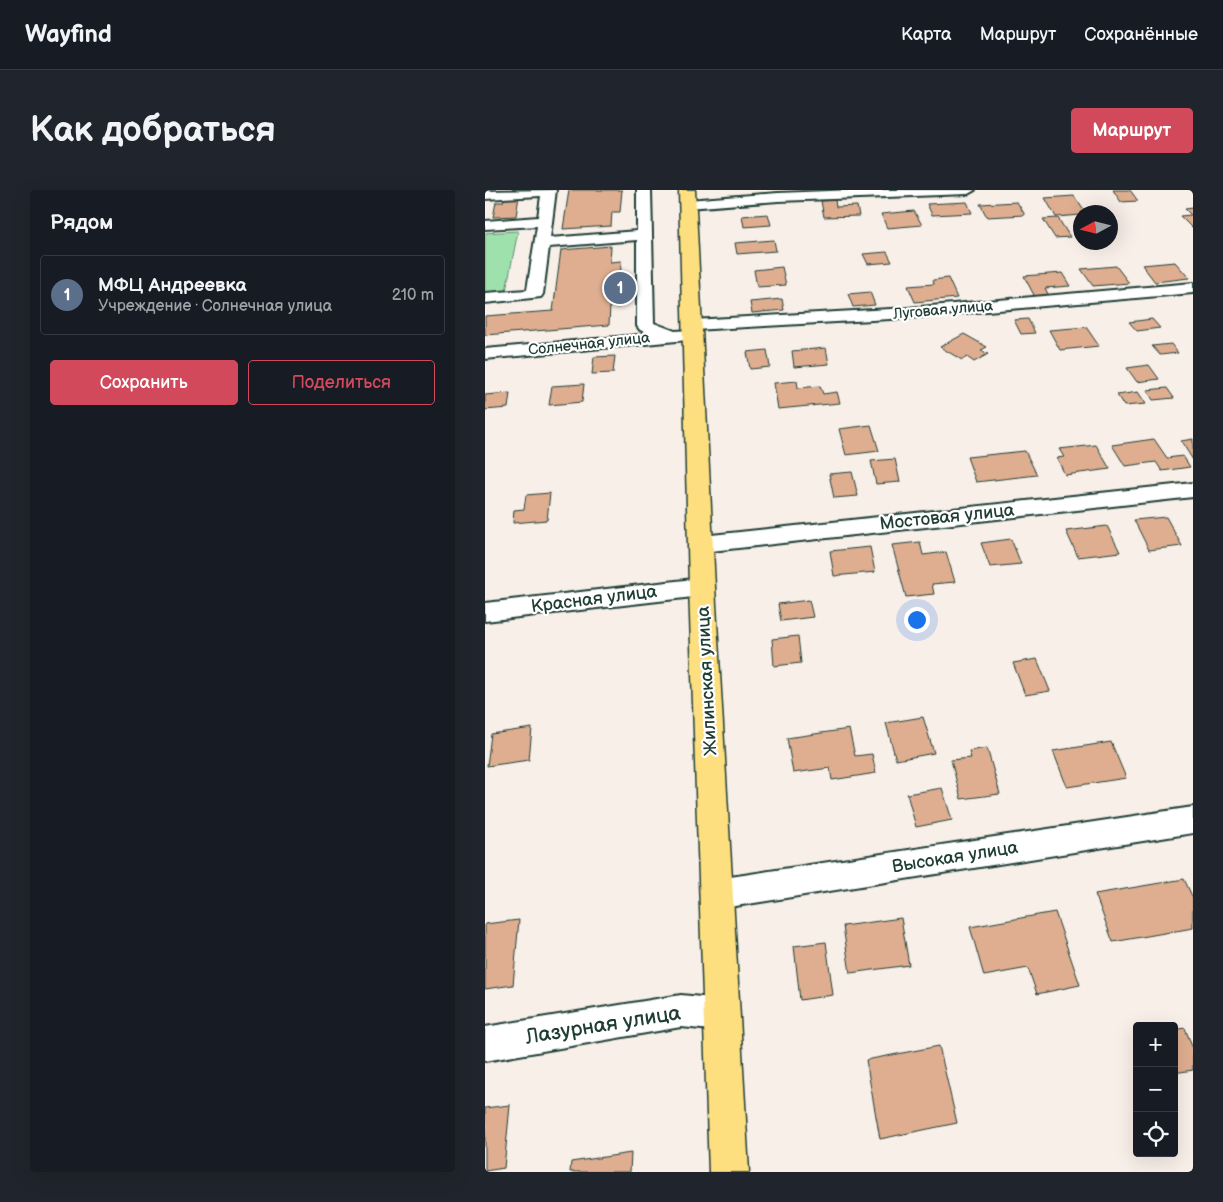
<!DOCTYPE html>
<html lang="ru">
<meta charset="utf-8">
<style>
body{margin:0;font-family:"Balsamiq Sans",sans-serif;background:#20242c;color:#f1f3f6}
.controls{position:absolute;right:15px;bottom:15px;display:grid;overflow:hidden;border-radius:5px;box-shadow:0 5px 20px #0002}
.controls button{width:45px;height:45px;display:grid;place-items:center;padding:0;border:0;border-bottom:1px solid #363941;background:#171b24;color:#f1f3f6;font:25px sans-serif}
.compass{position:absolute;left:588px;top:15px;width:45px;height:45px;border-radius:50%;background:#171b24;box-shadow:0 5px 20px #0002;rotate:263deg}
.you{position:absolute;left:431px;top:429px;width:18px;height:18px;margin:-12px;border:4px solid #fff;border-radius:50%;background:#1a73e8;box-shadow:0 0 0 8px #1a73e833}
.badge{display:grid;place-items:center;width:32px;height:32px;border-radius:50%;background:#d1495b;color:#fff;font-size:16px;font-weight:700}
.pin{position:absolute;translate:-50% -50%;border:2px solid #fff;box-shadow:0 1px 5px #0006}
.list{margin:0;padding:0;list-style:none}
h2{display:flex;justify-content:space-between;align-items:center;height:65px;margin:0;padding:0 20px;font-size:21px}
h2 small{font-size:16px;font-weight:400;color:#9ea1a6}
.list li{display:grid;grid-template-columns:32px 1fr auto;gap:15px;align-items:center;box-sizing:border-box;height:80px;margin:0 10px 10px;padding:0 10px;border:1px solid #363941;border-radius:5px}
.list b{display:block;font-size:19px;white-space:nowrap}
.list p{margin:0;font-size:16px;white-space:nowrap;color:#9ea1a6}
.list em{font-size:16px;font-style:normal;color:#9ea1a6}
.actions{display:flex;gap:10px;padding:15px 20px}
.actions a{flex:1;padding:11px 0;border:1px solid #d1495b;border-radius:5px;text-align:center;font-size:18px;color:#d1495b}
.actions .main{background:#d1495b;color:#fff}
.icon{flex:none;width:28px;height:28px;fill:none;stroke:currentColor;stroke-width:2;stroke-linecap:round;stroke-linejoin:round}
.map{position:relative;flex:none;width:708px;height:982px;overflow:hidden;border-radius:5px}
header{display:flex;align-items:center;gap:30px;box-sizing:border-box;height:70px;padding:0 25px;background:#171b24;border-bottom:1px solid #363941}
header strong{font-size:24px}
nav{display:flex;gap:28px;margin-inline-start:auto;font-size:18px}
.intro{display:flex;align-items:center;justify-content:space-between;box-sizing:border-box;height:120px;padding:0 30px}
h1{margin:0;font-size:35px}
.button{padding:12px 22px;border-radius:5px;background:#d1495b;color:#fff;font-size:18px;font-weight:700}
main{display:flex;gap:30px;padding:0 30px}
aside{flex:1;background:#171b24;border-radius:5px;box-shadow:0 5px 20px #0002}
.map>svg:first-child{display:block}
</style>
<header>
<strong>Wayfind</strong>
<nav><a>Карта</a><a>Маршрут</a><a>Сохранённые</a></nav>
</header>
<div class="intro"><h1>Как добраться</h1><a class="button">Маршрут</a></div>
<main>
<aside>
<h2>Рядом<small></small></h2>
<ul class="list">
<li><span class="badge" style="background:#5c6f8a">1</span><div><b>МФЦ Андреевка</b><p>Учреждение · Солнечная улица</p></div><em>210 m</em></li>
</ul>
<div class="actions"><a class="main">Сохранить</a><a>Поделиться</a></div>
</aside>
<div class="map">
<svg width="708" height="982" viewBox="0 0 708 982">
<rect width="100%" height="100%" fill="#f9efe9"/>
<filter id="ink" filterUnits="userSpaceOnUse"><feTurbulence type="fractalNoise" baseFrequency=".02" numOctaves="2"/><feDisplacementMap in="SourceGraphic" scale="10" xChannelSelector="R" yChannelSelector="G"/><feConvolveMatrix kernelMatrix="1 2 1 2 8 2 1 2 1" color-interpolation-filters="sRGB"/></filter>
<g filter="url(#ink)">
<path fill="#9fe1ac" stroke="#5f8f70" d="M 33,41 L 21,101 L 0,102 L 0,43 Z"/>
<path fill="#dfae90" stroke="#1f3d34" d="M 84,0 L 137,0 L 135,22 L 127,22 L 126,36 L 78,39 Z
M 628,0 L 645,0 L 653,11 L 636,12 Z
M 34,6 L 31,26 L 8,27 L 11,12 L 18,12 L 19,7 Z
M 589,6 L 600,22 L 596,22 L 596,25 L 571,27 L 560,8 Z
M 350,10 L 351,17 L 372,16 L 374,26 L 339,27 L 336,11 Z
M 482,12 L 487,23 L 447,25 L 442,14 Z
M 532,12 L 540,25 L 502,27 L 495,14 Z
M 708,18 L 708,39 L 695,26 L 706,25 L 700,19 Z
M 429,21 L 437,35 L 402,38 L 396,24 Z
M 283,24 L 286,35 L 259,37 L 257,26 Z
M 573,28 L 585,47 L 570,48 L 558,29 Z
M 289,50 L 291,61 L 252,64 L 250,53 Z
M 126,56 L 125,72 L 136,71 L 135,117 L 125,117 L 124,135 L 0,145 L 0,126 L 68,121 L 76,60 Z
M 402,62 L 407,72 L 383,74 L 378,64 Z
M 690,72 L 704,88 L 670,92 L 657,75 Z
M 631,76 L 644,93 L 608,96 L 596,79 Z
M 297,77 L 301,95 L 272,97 L 269,80 Z
M 577,83 L 585,96 L 560,98 L 564,106 L 550,107 L 539,86 Z
M 463,88 L 472,108 L 430,112 L 423,96 L 449,94 L 448,90 Z
M 385,102 L 390,115 L 368,117 L 363,104 Z
M 297,109 L 299,120 L 267,123 L 265,112 Z
M 543,129 L 550,143 L 536,144 L 529,130 Z
M 667,129 L 675,138 L 652,141 L 644,132 Z
M 601,137 L 614,156 L 575,160 L 564,140 Z
M 479,144 L 502,157 L 496,160 L 503,164 L 489,172 L 482,167 L 477,170 L 455,157 Z
M 686,154 L 693,163 L 675,165 L 667,156 Z
M 341,158 L 344,174 L 309,177 L 307,161 Z
M 282,160 L 285,177 L 265,179 L 262,162 Z
M 130,166 L 128,183 L 107,184 L 109,167 Z
M 664,175 L 674,189 L 652,192 L 642,178 Z
M 312,191 L 313,198 L 335,196 L 338,204 L 352,202 L 355,213 L 293,219 L 289,193 Z
M 99,194 L 97,212 L 64,215 L 67,196 Z
M 682,198 L 689,208 L 668,210 L 662,200 Z
M 653,202 L 661,214 L 639,216 L 632,205 Z
M 25,203 L 23,218 L 0,220 L 0,205 Z
M 386,235 L 394,261 L 361,265 L 354,239 Z
M 669,249 L 682,268 L 698,266 L 705,277 L 677,281 L 671,272 L 640,276 L 627,255 Z
M 708,249 L 708,270 L 696,251 Z
M 611,255 L 625,279 L 580,285 L 572,268 L 579,267 L 574,259 Z
M 540,261 L 552,285 L 491,292 L 482,267 Z
M 410,269 L 415,292 L 391,294 L 386,271 Z
M 367,282 L 373,306 L 349,308 L 344,284 Z
M 65,303 L 62,330 L 28,333 L 29,320 L 39,319 L 41,305 Z
M 681,327 L 697,356 L 664,360 L 649,330 Z
M 622,336 L 635,362 L 593,367 L 581,341 Z
M 526,349 L 536,374 L 505,377 L 496,353 Z
M 435,352 L 438,365 L 461,362 L 470,392 L 447,394 L 449,404 L 421,407 L 407,355 Z
M 385,357 L 390,382 L 349,386 L 345,361 Z
M 324,410 L 328,427 L 296,431 L 293,414 Z
M 313,446 L 316,473 L 289,476 L 287,449 Z
M 552,469 L 565,501 L 540,505 L 528,473 Z
M 438,527 L 449,563 L 411,570 L 401,533 Z
M 47,538 L 44,570 L 2,576 L 6,544 Z
M 364,539 L 370,566 L 387,564 L 391,583 L 347,590 L 345,578 L 308,583 L 302,548 Z
M 626,552 L 641,588 L 582,597 L 568,561 Z
M 502,558 L 515,604 L 476,609 L 466,570 L 486,568 L 484,561 Z
M 457,598 L 467,630 L 431,637 L 422,604 Z
M 699,689 L 708,708 L 708,738 L 628,752 L 610,704 Z
M 570,722 L 595,795 L 552,804 L 543,778 L 499,786 L 485,737 Z
M 416,728 L 424,775 L 365,783 L 358,736 Z
M 34,730 L 28,795 L 0,799 L 0,734 Z
M 341,752 L 348,805 L 315,810 L 309,756 Z
M 700,838 L 708,859 L 708,880 L 689,883 L 689,840 Z
M 454,856 L 472,933 L 395,949 L 381,870 Z
M 25,915 L 19,978 L 0,981 L 0,918 Z
M 146,963 L 145,982 L 85,982 L 86,972 Z"/>
<g fill="none" stroke-linecap="round" stroke-linejoin="round">
<defs>
<path id="minor" d="M 71,0 L 65,48 L 152,41 L 152,0 L 166,0 L 169,133 L 190,141 L 206,140 L 201,139 L 199,135 L 201,131 L 207,130 L 423,118 L 708,93 L 708,103 L 423,128 L 208,140 L 213,141 L 216,145 L 213,149 L 0,169 L 0,159 L 165,144 L 155,140 L 152,136 L 152,50 L 64,57 L 58,104 L 56,107 L 0,113 L 0,103 L 42,100 L 52,36 L 0,39 L 0,31 L 53,27 L 56,6 L 0,9 L 0,1 Z
M 369,0 L 490,0 L 483,4 L 293,11 L 203,18 L 198,17 L 196,14 L 198,11 L 203,10 L 293,3 Z
M 708,293 L 708,307 L 217,362 L 209,360 L 206,354 L 209,348 L 217,346 Z
M 217,388 L 225,391 L 228,397 L 225,403 L 217,406 L 0,431 L 0,413 Z
M 708,617 L 708,643 L 232,719 L 221,714 L 217,704 L 221,694 L 232,689 Z
M 196,805 L 237,809 L 248,814 L 253,825 L 248,836 L 237,841 L 196,837 L 0,871 L 0,837 Z"/>
<path id="major" d="M 194,0 L 210,0 L 230,397 L 264,982 L 224,982 L 204,397 Z"/>
</defs>
<use href="#minor" stroke="#1f3d34" stroke-width="4"/>
<use href="#major" stroke="#1f3d34" stroke-width="3"/>
<use href="#minor" fill="#fff" fill-rule="evenodd"/>
<use href="#major" fill="#fddf80" fill-rule="evenodd"/>
</g>
</g>
<g text-anchor="middle" dominant-baseline="central" stroke-width="4.5" stroke-linejoin="round" paint-order="stroke">
<g font-size="15" fill="#1f3d34" stroke="#fff">
<text transform="translate(458 120) rotate(-5)">Луговая улица</text>
<text transform="translate(104 154) rotate(-6)">Солнечная улица</text>
</g>
<g font-size="18" fill="#1f3d34" stroke="#fff">
<text transform="translate(462 327) rotate(-6)">Мостовая улица</text>
<text transform="translate(109 409) rotate(-7)">Красная улица</text>
<text transform="translate(222 491) rotate(-93)">Жилинская улица</text>
<text transform="translate(470 667) rotate(-9)">Высокая улица</text>
</g>
<g font-size="21" fill="#1f3d34" stroke="#fff">
<text transform="translate(118 835) rotate(-9)">Лазурная улица</text>
</g>
</g>
</svg>
<div class="controls">
<button>+</button>
<button>−</button>
<button><svg class="icon" aria-label="locate" viewBox="0 0 24 24"><circle cx="12" cy="12" r="6"/><path d="M12 2v4M12 18v4M2 12h4M18 12h4"/></svg></button>
</div>
<svg class="compass" viewBox="-18 -18 36 36"><path d="M0-13l5 13h-10z" fill="#e53935"/><path d="M0 13l5-13h-10z" fill="#9ea1a6"/></svg>
<div class="you"></div>
<div class="pin badge" style="left:135px;top:98px;background:#5c6f8a">1</div>
</div>
</main>
